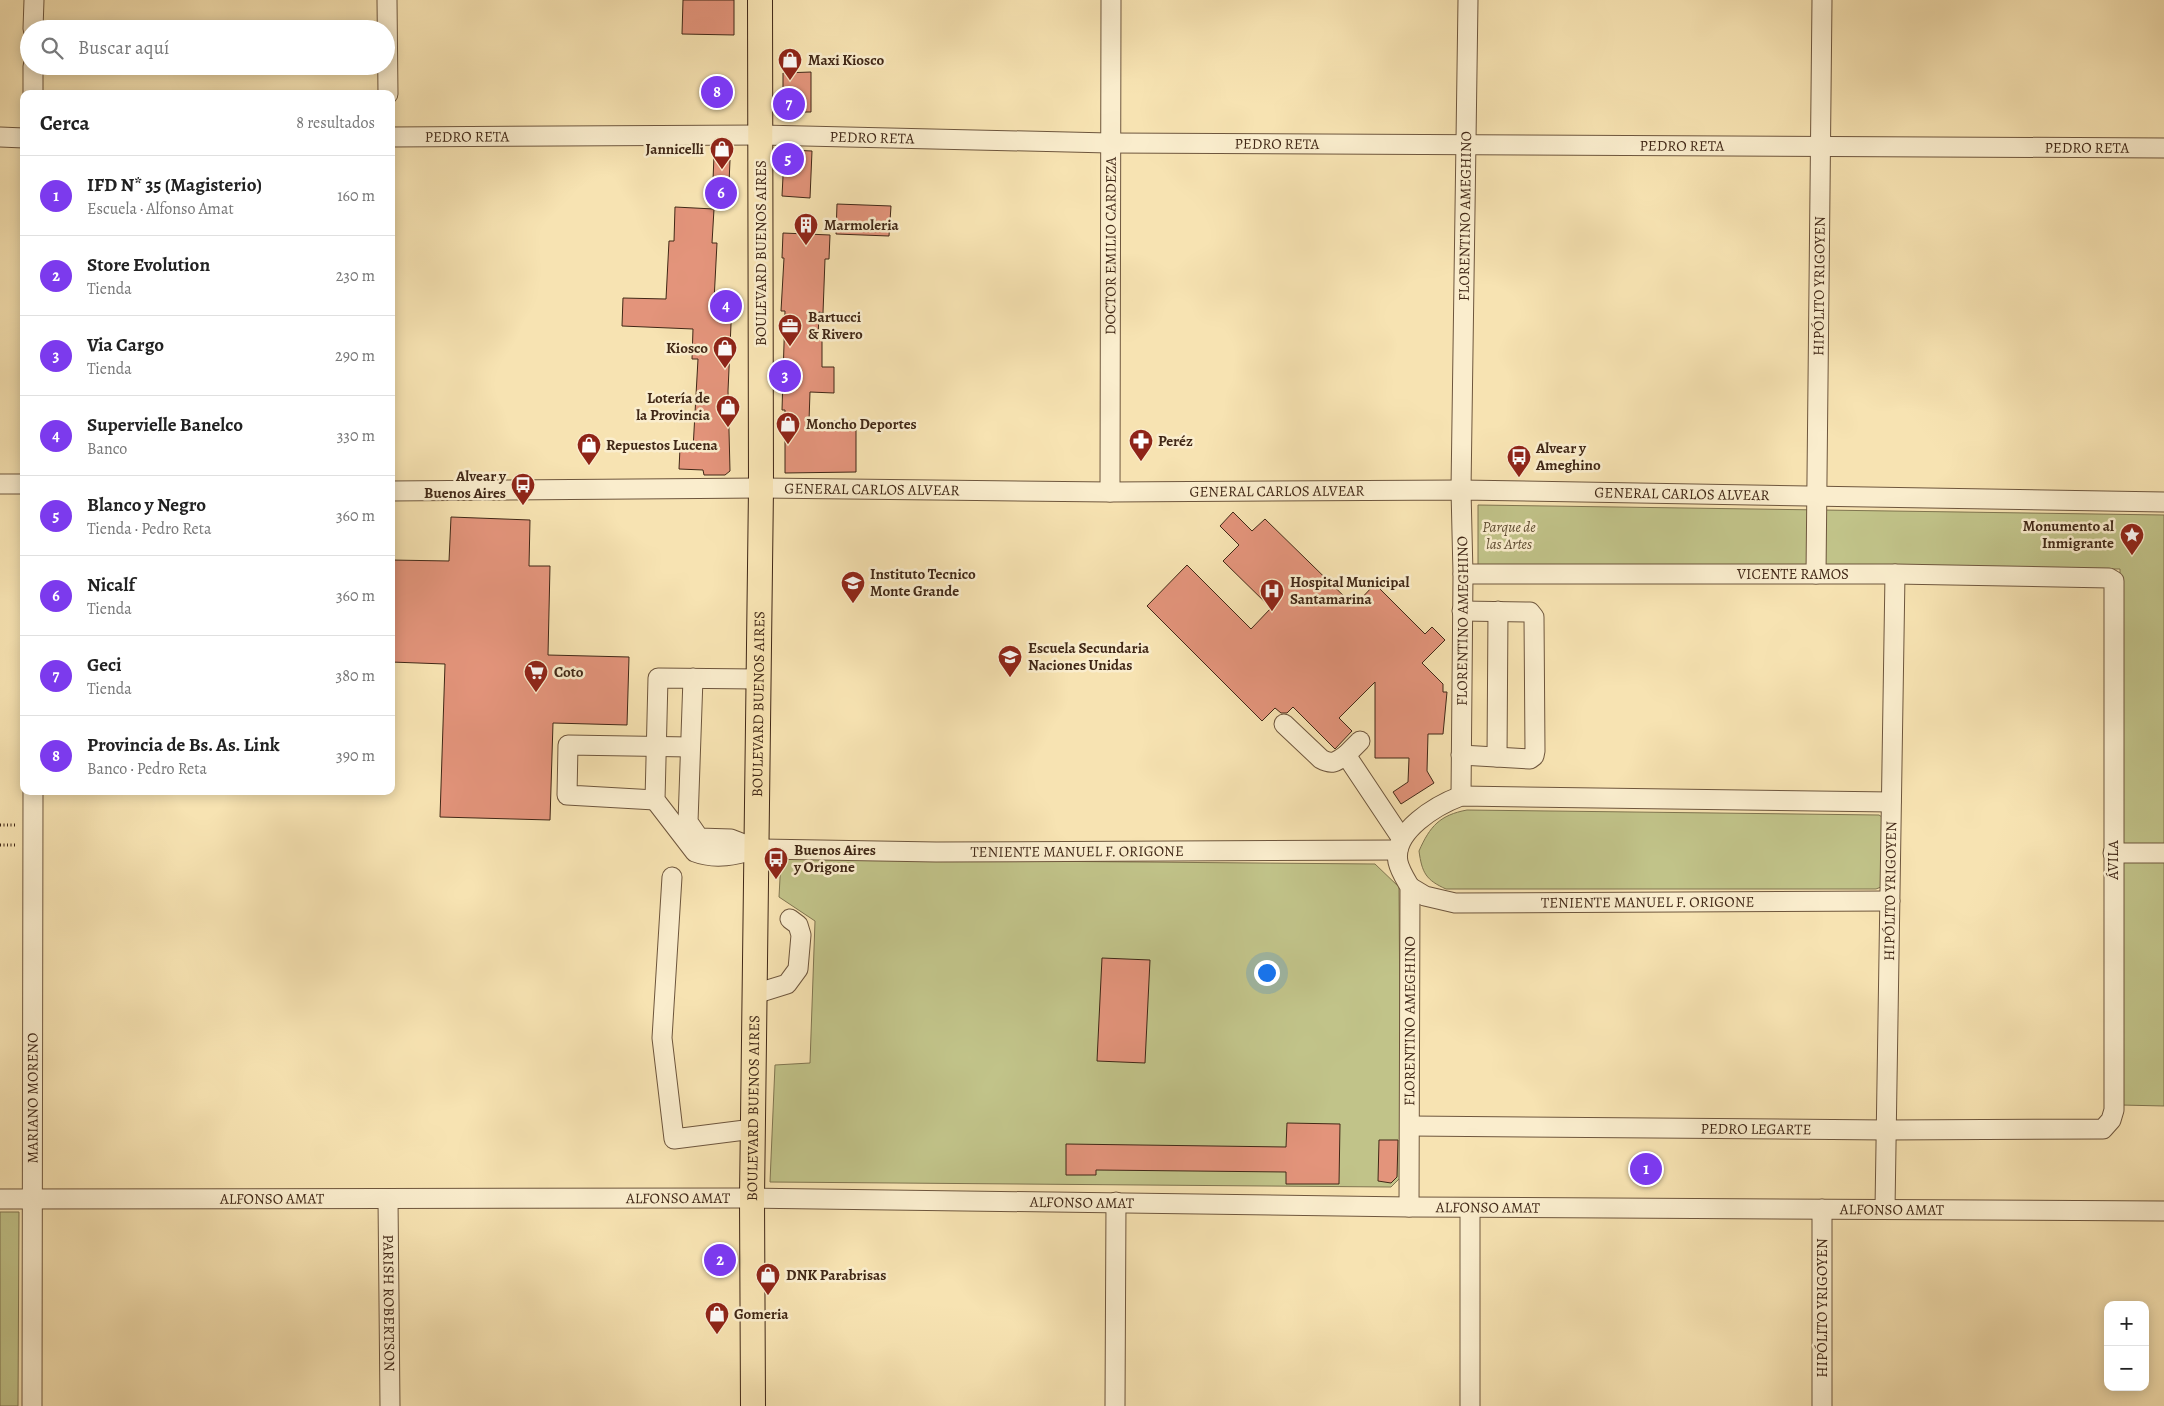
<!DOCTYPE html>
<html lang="es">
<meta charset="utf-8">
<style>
body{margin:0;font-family:Alegreya,serif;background:#f6f6f6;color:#222}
.controls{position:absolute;right:15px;bottom:15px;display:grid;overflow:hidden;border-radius:10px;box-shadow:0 2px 12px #0003}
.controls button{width:45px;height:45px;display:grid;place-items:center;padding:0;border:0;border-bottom:1px solid #e0e0e0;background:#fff;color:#222;font:25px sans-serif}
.you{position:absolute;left:1266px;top:972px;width:18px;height:18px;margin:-12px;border:4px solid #fff;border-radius:50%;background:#1a73e8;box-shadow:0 0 0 8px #1a73e833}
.badge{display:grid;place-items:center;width:32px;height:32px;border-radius:50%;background:#7c3aed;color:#fff;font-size:16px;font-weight:700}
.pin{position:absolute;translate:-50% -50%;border:2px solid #fff;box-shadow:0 1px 5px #0006}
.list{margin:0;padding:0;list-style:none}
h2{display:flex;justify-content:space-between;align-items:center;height:65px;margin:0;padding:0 20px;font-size:21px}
h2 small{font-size:16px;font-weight:400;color:#767676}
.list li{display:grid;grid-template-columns:32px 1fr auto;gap:15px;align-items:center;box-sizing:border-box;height:80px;padding:0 20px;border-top:1px solid #e0e0e0}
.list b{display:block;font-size:19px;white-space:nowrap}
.list p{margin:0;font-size:16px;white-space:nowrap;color:#767676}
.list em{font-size:16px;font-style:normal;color:#767676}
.icon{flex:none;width:28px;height:28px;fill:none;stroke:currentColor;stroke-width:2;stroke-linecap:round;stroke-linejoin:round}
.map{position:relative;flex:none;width:2164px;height:1406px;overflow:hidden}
.search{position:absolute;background:#fff;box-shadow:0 2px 12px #0003;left:20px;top:20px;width:375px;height:55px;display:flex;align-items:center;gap:12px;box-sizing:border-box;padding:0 18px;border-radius:28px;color:#767676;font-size:19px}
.panel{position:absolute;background:#fff;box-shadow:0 2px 12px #0003;left:20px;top:90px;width:375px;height:705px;border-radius:10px}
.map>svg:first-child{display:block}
</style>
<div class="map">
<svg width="2164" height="1406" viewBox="0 0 2164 1406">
<rect width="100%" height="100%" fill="#f7e3b2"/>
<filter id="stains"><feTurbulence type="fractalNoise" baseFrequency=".004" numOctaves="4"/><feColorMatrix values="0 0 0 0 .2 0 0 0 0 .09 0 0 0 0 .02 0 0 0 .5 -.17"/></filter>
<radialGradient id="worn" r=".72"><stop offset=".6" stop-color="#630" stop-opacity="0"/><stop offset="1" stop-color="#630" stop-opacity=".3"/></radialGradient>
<path fill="#c1c389" stroke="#807550" d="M 1478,505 L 2164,515 L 2164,1106 L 2121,1105 L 2120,569 L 1478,566 Z
M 1467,810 L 1879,815 L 1882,817 L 1881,887 L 1876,889 L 1446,889 C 1426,880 1422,873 1419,851 C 1430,826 1440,815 1467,810 Z
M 781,859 L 1375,864 L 1399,887 L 1401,1177 L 1391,1187 L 770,1182 L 775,1065 L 810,1063 L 815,921 L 779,897 Z
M 0,1212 L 19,1212 L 18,1406 L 0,1406 Z"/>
<path fill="#e3947b" stroke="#402716" d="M 683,0 L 734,0 L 734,35 L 682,34 Z
M 811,72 L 811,112 L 783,112 L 783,73 Z
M 789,150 L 812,151 L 810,198 L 782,196 L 784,157 Z
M 714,155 L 724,155 L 730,160 L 728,207 L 712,206 Z
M 837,204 L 891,206 L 889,236 L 836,234 Z
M 675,207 L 714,209 L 712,243 L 717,243 L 714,301 L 732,302 L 728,391 L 730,471 L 725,475 L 704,475 L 703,470 L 679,469 L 680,448 L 693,449 L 698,359 L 692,359 L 693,329 L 622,326 L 623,298 L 666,299 L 669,241 L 674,241 Z
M 783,233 L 830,235 L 829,259 L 825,259 L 823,313 L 819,312 L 818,340 L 822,340 L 822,367 L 834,367 L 834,393 L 810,392 L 809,421 L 856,421 L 856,472 L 785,473 L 785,410 L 782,410 L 785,311 L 781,311 L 784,258 L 782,258 Z
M 1233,512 L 1252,531 L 1265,519 L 1354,606 L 1375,584 L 1425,634 L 1432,627 L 1445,640 L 1422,663 L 1443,684 L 1443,692 L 1447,692 L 1443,734 L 1428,734 L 1427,771 L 1434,783 L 1401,804 L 1393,792 L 1408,782 L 1409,758 L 1375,758 L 1375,682 L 1339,718 L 1352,731 L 1335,749 L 1293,707 L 1287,713 L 1281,713 L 1275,708 L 1262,721 L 1147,606 L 1187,565 L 1251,629 L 1271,608 L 1223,561 L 1239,545 L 1220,526 Z
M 451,517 L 530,520 L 529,566 L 550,566 L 548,655 L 629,657 L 627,725 L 553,723 L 550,820 L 440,817 L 445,664 L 391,662 L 391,560 L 449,561 Z
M 1102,958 L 1150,960 L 1145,1063 L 1097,1061 Z
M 1287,1123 L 1340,1124 L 1339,1184 L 1286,1184 L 1286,1172 L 1096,1170 L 1096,1175 L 1066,1175 L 1066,1144 L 1286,1147 Z
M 1379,1140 L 1398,1140 L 1397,1177 L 1391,1183 L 1378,1181 Z"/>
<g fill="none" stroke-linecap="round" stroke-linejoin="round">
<defs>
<g id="minor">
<path d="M 387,0 L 388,94"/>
<path d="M 33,29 L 34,0"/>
<path d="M 33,94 L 33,66"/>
<path d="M 0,137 L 24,138"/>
<path id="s1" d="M 391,137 L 761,135 L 1109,143 L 2164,148"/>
<path d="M 0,484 L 24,484"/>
<path id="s2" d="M 391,491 L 761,488 L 1110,492 L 1461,490 L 2164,502"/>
<path id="s3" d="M 1110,492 L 1111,0"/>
<path id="s4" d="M 1816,574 L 1822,0"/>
<path d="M 693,678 L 688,822 L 699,838 L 731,839 L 757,849"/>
<path id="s5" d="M 757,679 L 658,678 L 655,800 L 695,852 C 716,860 736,855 757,849 L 936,852 L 1398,850"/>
<path d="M 1284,724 L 1321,759 C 1332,765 1336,762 1346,755 L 1402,839"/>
<path d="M 1346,755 L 1360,741"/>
<path d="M 1461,755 L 1530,759 L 1534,756 L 1535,751 L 1534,617 L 1530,612 L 1462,611"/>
<path d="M 1497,757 L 1498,611"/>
<path id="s6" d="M 1461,796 L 1463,574 L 1461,490 L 1468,0"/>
<path d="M 655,800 L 567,795 L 568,745 L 690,747"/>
<path d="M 2113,853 L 2164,853"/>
<path d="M 672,877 L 662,1038 L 674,1139 L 753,1129"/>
<path id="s7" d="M 1410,887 L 1425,896 L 1455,903 L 1890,901"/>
<path d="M 755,994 L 787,984 L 798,969 L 801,935 L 798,925 L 790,919"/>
<path id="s8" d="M 1410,1126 L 1886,1130 L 2103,1129 L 2111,1120 L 2114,1110 L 2114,581 L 2109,578 L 1895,574 L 1463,574"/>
<path id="s9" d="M 0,1199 L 752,1198 L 1409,1207 L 2164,1211"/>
<path id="s10" d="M 388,1199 L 390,1406"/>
<path id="s11" d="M 1409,1207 L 1410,887 C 1406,880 1400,871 1398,862 C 1392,831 1437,805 1461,796 L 1891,802"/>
<path d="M 1470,1208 L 1470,1406"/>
<path d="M 1822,1209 L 1822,1406"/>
<path id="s12" d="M 1885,1209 L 1895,574"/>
<path id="s13" d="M 32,1406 L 33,791"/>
<path d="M 1115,1406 L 1116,1202"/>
</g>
<g id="major">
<path id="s14" d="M 753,1406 L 752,1198 L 761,488 L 760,0"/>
</g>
</defs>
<use href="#minor" stroke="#6e563d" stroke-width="21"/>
<use href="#major" stroke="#402716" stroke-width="26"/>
<path stroke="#402716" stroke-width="3" stroke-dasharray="1 2.5" stroke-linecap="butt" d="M 0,825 L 17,825
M 0,845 L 17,845"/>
<use href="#minor" stroke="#faedcd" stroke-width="19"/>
<use href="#major" stroke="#f7e3b2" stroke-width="24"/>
</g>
<defs>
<symbol id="shop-pin" viewBox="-11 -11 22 30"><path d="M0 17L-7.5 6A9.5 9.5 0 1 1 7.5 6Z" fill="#8f2418" stroke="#faedcd"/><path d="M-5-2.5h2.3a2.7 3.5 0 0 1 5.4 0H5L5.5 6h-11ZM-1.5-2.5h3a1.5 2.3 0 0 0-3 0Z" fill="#fff"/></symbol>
<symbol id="building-pin" viewBox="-11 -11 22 30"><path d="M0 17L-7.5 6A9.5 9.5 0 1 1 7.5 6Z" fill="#8f2418" stroke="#faedcd"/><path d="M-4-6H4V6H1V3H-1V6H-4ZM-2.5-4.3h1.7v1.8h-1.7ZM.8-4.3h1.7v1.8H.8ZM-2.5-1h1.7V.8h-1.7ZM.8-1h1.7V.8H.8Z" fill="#fff"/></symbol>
<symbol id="office-pin" viewBox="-11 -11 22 30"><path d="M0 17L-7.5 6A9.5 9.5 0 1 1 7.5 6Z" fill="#8f2418" stroke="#faedcd"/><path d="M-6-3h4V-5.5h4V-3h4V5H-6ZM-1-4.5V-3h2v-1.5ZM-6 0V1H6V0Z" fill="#fff"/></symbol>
<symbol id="pharmacy-pin" viewBox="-11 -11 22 30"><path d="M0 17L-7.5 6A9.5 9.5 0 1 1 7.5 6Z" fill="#8f2418" stroke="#faedcd"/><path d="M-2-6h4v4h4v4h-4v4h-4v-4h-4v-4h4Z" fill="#fff"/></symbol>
<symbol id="bus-pin" viewBox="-11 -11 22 30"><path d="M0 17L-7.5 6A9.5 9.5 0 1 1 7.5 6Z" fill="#8f2418" stroke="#faedcd"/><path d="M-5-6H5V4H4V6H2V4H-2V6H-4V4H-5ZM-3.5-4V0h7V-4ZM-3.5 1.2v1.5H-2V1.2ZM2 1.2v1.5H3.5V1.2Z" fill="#fff"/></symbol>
<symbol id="sight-pin" viewBox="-11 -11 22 30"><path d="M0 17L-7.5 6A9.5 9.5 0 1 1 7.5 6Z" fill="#8f2418" stroke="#faedcd"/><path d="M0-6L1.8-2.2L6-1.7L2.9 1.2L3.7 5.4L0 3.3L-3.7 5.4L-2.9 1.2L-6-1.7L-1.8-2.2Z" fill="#fff"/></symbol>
<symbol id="school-pin" viewBox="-11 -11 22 30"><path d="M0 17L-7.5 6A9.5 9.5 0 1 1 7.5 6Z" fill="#8f2418" stroke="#faedcd"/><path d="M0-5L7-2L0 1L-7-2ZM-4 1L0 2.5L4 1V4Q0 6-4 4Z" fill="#fff"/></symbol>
<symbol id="hospital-pin" viewBox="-11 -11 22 30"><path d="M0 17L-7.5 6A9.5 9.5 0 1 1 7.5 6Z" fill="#8f2418" stroke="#faedcd"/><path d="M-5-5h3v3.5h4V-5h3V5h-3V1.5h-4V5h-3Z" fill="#fff"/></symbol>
<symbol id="supermarket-pin" viewBox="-11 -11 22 30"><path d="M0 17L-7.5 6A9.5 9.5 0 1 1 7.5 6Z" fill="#8f2418" stroke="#faedcd"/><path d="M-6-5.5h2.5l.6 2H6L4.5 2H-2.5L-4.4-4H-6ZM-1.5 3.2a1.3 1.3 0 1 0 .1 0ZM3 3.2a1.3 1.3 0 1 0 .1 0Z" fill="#fff"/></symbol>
</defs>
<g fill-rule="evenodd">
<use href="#shop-pin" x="776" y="46" width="28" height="38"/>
<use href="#shop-pin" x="708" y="135" width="28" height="38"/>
<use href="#building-pin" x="792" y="211" width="28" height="38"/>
<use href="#office-pin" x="776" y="312" width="28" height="38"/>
<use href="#shop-pin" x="711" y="334" width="28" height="38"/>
<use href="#shop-pin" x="714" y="393" width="28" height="38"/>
<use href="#shop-pin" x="774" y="410" width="28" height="38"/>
<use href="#pharmacy-pin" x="1127" y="427" width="28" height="38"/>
<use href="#shop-pin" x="575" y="431" width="28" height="38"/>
<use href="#bus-pin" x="1505" y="443" width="28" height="38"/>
<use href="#bus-pin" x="509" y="471" width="28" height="38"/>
<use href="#sight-pin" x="2118" y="521" width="28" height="38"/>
<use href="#school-pin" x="839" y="569" width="28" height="38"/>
<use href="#hospital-pin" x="1258" y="577" width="28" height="38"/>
<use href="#school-pin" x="996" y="643" width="28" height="38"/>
<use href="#supermarket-pin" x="522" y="658" width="28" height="38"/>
<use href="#bus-pin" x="762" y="845" width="28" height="38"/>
<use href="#shop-pin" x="754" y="1261" width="28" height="38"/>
<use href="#shop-pin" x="703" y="1300" width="28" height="38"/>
</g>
<g text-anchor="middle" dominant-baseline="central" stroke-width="5" stroke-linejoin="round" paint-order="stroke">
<g font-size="15" font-weight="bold" fill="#402716" stroke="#faedcd" text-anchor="start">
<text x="808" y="60">Maxi Kiosco</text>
<text x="704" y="149" text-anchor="end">Jannicelli</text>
<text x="824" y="225">Marmoleria</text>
<text x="808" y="317">Bartucci<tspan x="808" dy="17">&amp; Rivero</tspan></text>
<text x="708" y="348" text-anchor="end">Kiosco</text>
<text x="710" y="398" text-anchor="end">Lotería de<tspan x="710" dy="17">la Provincia</tspan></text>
<text x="806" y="424">Moncho Deportes</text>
<text x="1158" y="441">Peréz</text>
<text x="606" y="445">Repuestos Lucena</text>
<text x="1536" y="448">Alvear y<tspan x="1536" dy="17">Ameghino</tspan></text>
<text x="506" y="476" text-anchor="end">Alvear y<tspan x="506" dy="17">Buenos Aires</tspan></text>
<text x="2114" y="526" text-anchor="end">Monumento al<tspan x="2114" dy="17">Inmigrante</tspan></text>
<text x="870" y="574">Instituto Tecnico<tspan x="870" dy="17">Monte Grande</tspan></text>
<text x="1290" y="582">Hospital Municipal<tspan x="1290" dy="17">Santamarina</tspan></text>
<text x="1028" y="648">Escuela Secundaria<tspan x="1028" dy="17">Naciones Unidas</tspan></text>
<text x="554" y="672">Coto</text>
<text x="794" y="850">Buenos Aires<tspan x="794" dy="17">y Origone</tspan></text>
<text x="786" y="1275">DNK Parabrisas</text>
<text x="734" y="1314">Gomeria</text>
</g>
<g font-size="15" fill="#402716" stroke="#faedcd">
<text stroke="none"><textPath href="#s1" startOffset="76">PEDRO RETA</textPath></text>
<text stroke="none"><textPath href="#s1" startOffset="481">PEDRO RETA</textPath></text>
<text stroke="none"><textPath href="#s1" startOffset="886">PEDRO RETA</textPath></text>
<text stroke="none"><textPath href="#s1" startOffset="1291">PEDRO RETA</textPath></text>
<text stroke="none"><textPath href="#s1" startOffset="1696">PEDRO RETA</textPath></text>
<text stroke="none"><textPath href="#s6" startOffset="580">FLORENTINO AMEGHINO</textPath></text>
<text stroke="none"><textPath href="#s3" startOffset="246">DOCTOR EMILIO CARDEZA</textPath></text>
<text transform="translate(761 253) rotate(-90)">BOULEVARD BUENOS AIRES</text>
<text stroke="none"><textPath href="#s4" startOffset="288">HIPÓLITO YRIGOYEN</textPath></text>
<text stroke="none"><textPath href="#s2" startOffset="481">GENERAL CARLOS ALVEAR</textPath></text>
<text stroke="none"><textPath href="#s2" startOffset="886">GENERAL CARLOS ALVEAR</textPath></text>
<text stroke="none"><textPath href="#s2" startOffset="1291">GENERAL CARLOS ALVEAR</textPath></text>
<text x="1793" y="574">VICENTE RAMOS</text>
<text stroke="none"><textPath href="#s6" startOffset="175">FLORENTINO AMEGHINO</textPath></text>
<text stroke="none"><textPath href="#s14" startOffset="702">BOULEVARD BUENOS AIRES</textPath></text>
<text stroke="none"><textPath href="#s5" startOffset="670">TENIENTE MANUEL F. ORIGONE</textPath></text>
<text transform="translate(2113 860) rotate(-90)">ÁVILA</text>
<text stroke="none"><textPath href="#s12" startOffset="318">HIPÓLITO YRIGOYEN</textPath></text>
<text stroke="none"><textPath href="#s7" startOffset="241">TENIENTE MANUEL F. ORIGONE</textPath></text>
<text stroke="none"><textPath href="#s11" startOffset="186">FLORENTINO AMEGHINO</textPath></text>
<text stroke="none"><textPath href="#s13" startOffset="308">MARIANO MORENO</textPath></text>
<text stroke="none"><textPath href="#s14" startOffset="298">BOULEVARD BUENOS AIRES</textPath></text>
<text stroke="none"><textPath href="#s8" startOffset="346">PEDRO LEGARTE</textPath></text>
<text stroke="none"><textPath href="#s9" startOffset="678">ALFONSO AMAT</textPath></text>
<text stroke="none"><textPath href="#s9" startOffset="272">ALFONSO AMAT</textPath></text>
<text stroke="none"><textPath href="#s9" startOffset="1082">ALFONSO AMAT</textPath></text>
<text stroke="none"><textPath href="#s9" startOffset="1488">ALFONSO AMAT</textPath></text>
<text stroke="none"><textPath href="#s9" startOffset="1892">ALFONSO AMAT</textPath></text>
<text stroke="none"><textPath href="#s10" startOffset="104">PARISH ROBERTSON</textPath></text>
<text transform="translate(1822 1308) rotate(-90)">HIPÓLITO YRIGOYEN</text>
</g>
<g font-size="15" font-style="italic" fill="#604e33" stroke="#faedcd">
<text x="1509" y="527">Parque de<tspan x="1509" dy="17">las Artes</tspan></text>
</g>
</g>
<rect width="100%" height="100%" filter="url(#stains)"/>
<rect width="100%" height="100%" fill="url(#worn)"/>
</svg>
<div class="controls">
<button>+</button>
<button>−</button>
</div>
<div class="you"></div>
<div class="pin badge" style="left:1646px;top:1169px">1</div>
<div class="pin badge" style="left:720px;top:1260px">2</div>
<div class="pin badge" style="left:785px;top:376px">3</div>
<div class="pin badge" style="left:726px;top:306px">4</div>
<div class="pin badge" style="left:788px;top:159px">5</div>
<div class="pin badge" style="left:721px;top:193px">6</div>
<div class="pin badge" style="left:789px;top:104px">7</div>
<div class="pin badge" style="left:717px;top:92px">8</div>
<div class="search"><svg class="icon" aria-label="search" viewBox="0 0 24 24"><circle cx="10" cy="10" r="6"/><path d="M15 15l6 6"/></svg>Buscar aquí</div>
<section class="panel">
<h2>Cerca<small>8 resultados</small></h2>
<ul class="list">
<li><span class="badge">1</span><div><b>IFD N* 35 (Magisterio)</b><p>Escuela · Alfonso Amat</p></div><em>160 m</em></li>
<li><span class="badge">2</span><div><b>Store Evolution</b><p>Tienda</p></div><em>230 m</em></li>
<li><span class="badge">3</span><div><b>Via Cargo</b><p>Tienda</p></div><em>290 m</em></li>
<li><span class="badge">4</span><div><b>Supervielle Banelco</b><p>Banco</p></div><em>330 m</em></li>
<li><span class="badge">5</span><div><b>Blanco y Negro</b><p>Tienda · Pedro Reta</p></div><em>360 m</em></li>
<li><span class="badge">6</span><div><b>Nicalf</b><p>Tienda</p></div><em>360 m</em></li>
<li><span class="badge">7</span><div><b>Geci</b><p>Tienda</p></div><em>380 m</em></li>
<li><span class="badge">8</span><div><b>Provincia de Bs. As. Link</b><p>Banco · Pedro Reta</p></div><em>390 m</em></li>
</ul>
</section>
</div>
